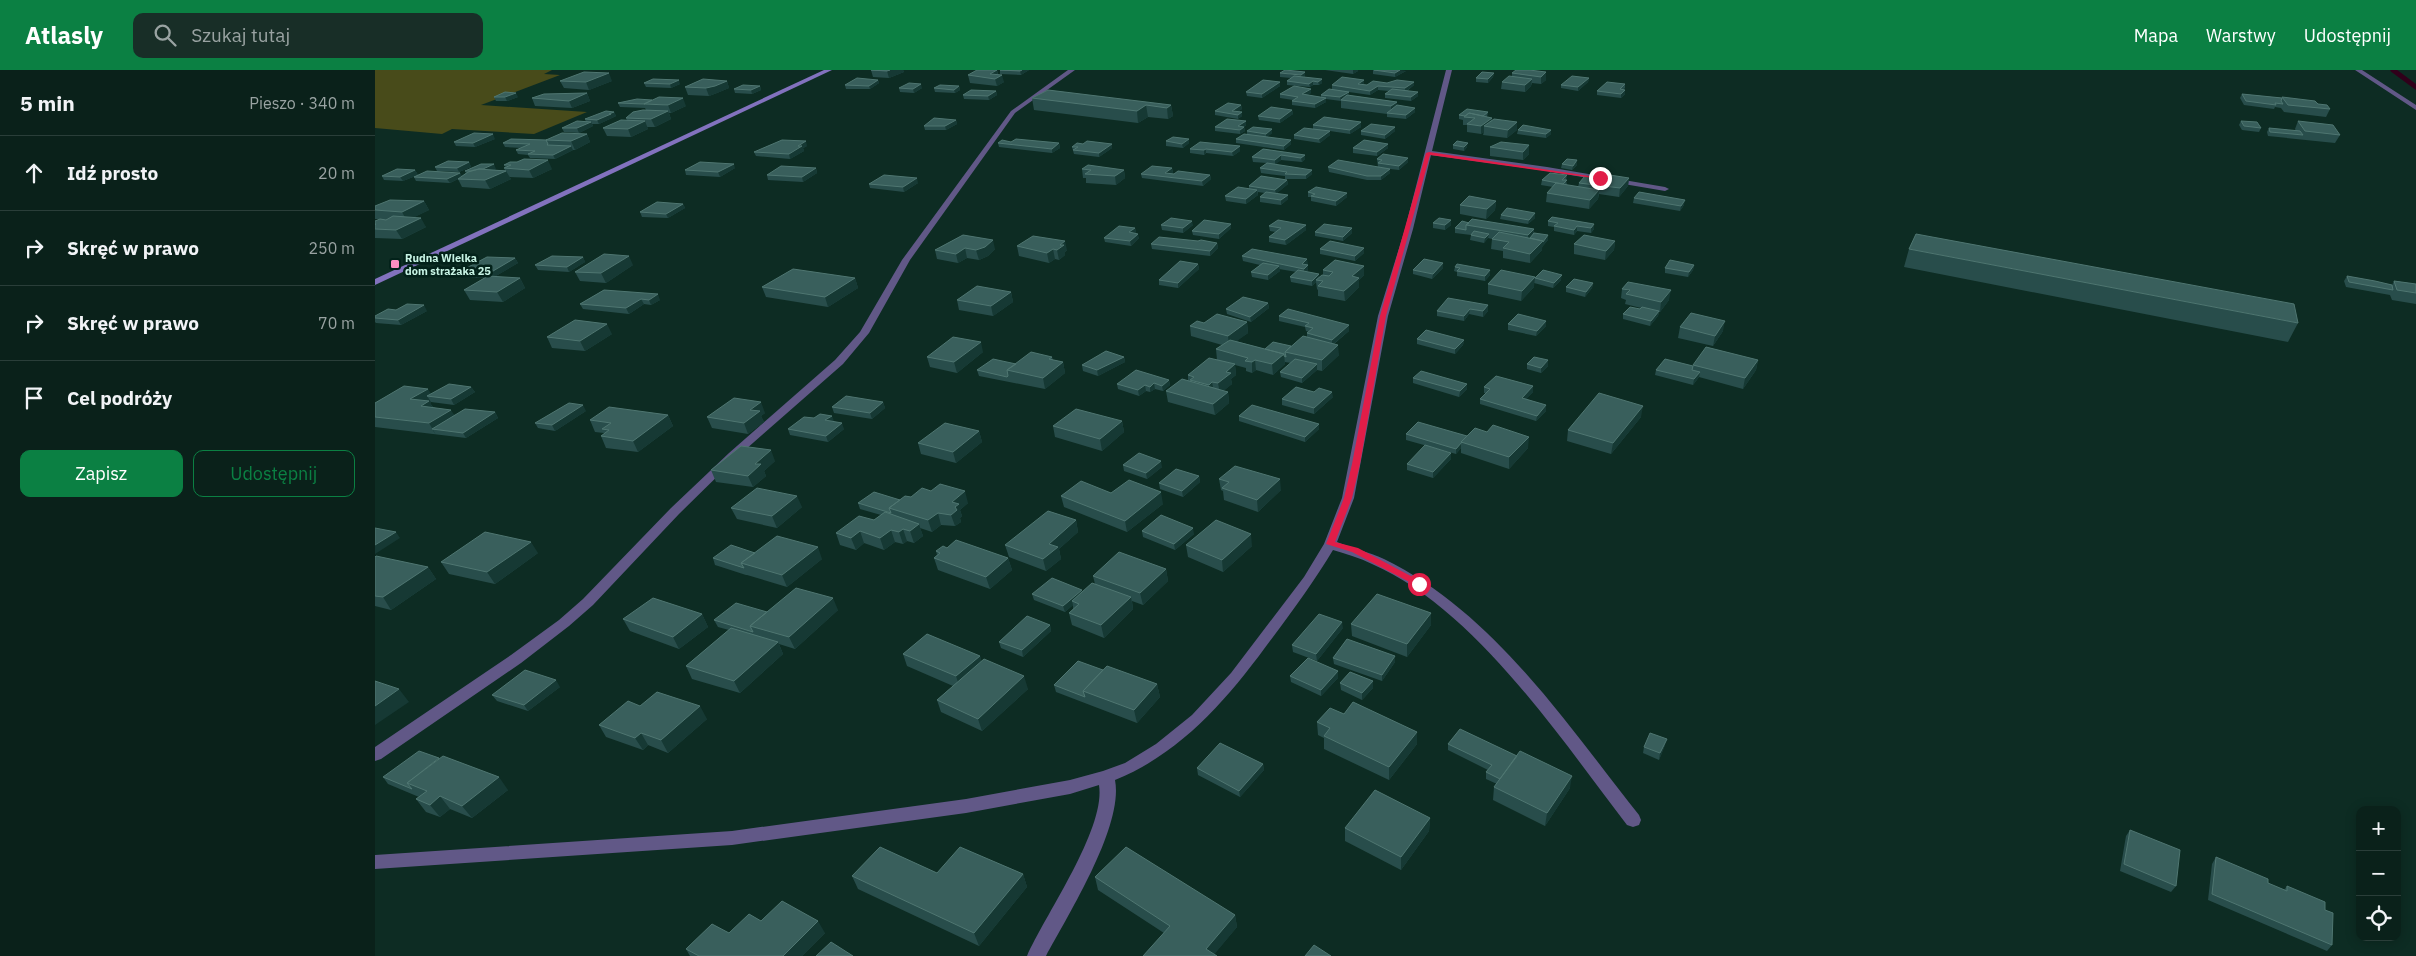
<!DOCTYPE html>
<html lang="pl">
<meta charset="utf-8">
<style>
body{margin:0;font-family:"IBM Plex Sans",sans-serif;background:#182e27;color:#f1f3f6}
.controls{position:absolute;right:15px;bottom:15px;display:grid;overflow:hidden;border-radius:10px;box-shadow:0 2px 12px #0003}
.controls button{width:45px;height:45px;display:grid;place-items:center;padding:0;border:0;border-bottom:1px solid #2a3e39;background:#0a211a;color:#f1f3f6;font:25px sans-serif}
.stop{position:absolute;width:15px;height:15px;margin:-11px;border:4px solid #e11d48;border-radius:50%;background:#fff}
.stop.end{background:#e11d48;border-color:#fff;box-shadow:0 1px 5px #0008}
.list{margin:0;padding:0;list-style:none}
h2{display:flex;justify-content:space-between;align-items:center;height:65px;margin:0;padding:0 20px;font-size:21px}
h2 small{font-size:16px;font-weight:400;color:#99a3a2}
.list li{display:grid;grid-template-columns:32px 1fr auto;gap:15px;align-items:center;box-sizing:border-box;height:75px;padding:0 20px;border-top:1px solid #2a3e39}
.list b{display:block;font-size:19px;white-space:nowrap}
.list em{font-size:16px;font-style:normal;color:#99a3a2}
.actions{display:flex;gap:10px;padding:15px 20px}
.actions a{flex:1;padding:11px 0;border:1px solid #0b8043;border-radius:10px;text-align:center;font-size:18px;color:#0b8043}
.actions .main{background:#0b8043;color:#fff}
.icon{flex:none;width:28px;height:28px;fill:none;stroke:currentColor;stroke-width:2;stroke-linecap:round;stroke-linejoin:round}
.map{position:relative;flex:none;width:2041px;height:886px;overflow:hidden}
header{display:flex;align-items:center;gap:30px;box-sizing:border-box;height:70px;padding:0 25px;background:#0b8043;color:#fff}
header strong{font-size:24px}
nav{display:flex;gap:28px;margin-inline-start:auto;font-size:18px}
.search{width:350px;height:45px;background:#182e27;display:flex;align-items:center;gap:12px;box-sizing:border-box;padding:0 18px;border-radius:10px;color:#99a3a2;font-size:19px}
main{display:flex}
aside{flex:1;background:#0a211a}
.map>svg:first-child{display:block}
</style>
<header>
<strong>Atlasly</strong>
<div class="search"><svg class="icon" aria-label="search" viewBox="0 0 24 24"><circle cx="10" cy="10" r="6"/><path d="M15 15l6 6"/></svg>Szukaj tutaj</div>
<nav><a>Mapa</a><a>Warstwy</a><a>Udostępnij</a></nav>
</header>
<main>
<aside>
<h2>5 min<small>Pieszo · 340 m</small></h2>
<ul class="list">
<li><svg class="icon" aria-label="ahead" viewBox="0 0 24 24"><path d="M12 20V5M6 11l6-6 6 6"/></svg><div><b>Idź prosto</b></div><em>20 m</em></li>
<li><svg class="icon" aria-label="right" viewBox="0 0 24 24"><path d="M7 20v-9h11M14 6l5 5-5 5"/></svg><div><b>Skręć w prawo</b></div><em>250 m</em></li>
<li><svg class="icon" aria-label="right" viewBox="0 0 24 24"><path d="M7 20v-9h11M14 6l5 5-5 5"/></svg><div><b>Skręć w prawo</b></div><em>70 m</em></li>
<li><svg class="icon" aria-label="arrive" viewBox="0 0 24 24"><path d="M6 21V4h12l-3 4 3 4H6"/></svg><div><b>Cel podróży</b></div></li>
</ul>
<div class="actions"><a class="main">Zapisz</a><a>Udostępnij</a></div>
</aside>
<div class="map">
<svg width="2041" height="886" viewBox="0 0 2041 886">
<rect width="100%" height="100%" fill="#0d2c23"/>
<path fill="#484b1a" d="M 0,0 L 177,0 L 169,4 L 185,5 L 106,35 L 212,42 L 159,64 L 77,59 L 67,64 L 0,58 Z"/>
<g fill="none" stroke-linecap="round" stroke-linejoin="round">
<path stroke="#30001a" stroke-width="5" d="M 2018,0 L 2041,17"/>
<path fill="#615887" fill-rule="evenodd" d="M 693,0 L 700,0 L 640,43 L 535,190 L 494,263 L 468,294 L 362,387 L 304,444 L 218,535 L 194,556 L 146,593 L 6,689 L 0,691 L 0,677 L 136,585 L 184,550 L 208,529 L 296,438 L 354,383 L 460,290 L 485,262 L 527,190 L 636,41 Z
M 1071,0 L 1077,0 L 1057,81 L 1172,97 L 1290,117 L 1294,119 L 1290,121 L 1172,101 L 1056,85 L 1038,159 L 1013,246 L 979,428 L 962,472 C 977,478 994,482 1009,489 C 1119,543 1190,652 1264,745 L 1266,750 L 1264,755 L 1258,757 L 1252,755 C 1185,668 1100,539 997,494 C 985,488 971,484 958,480 C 940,510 919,539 898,567 C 855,626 809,682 740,710 C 749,756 693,845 671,886 L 652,886 C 670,845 731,759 724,715 L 695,724 L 591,743 L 357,775 L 0,799 L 0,785 L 357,761 L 591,729 L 695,710 L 728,701 L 750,693 L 781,674 L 817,645 L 856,603 L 929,507 L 949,474 L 967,428 L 1003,246 L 1030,159 Z
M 1980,0 L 1987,0 L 2041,35 L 2041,40 Z"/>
<path fill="#8272be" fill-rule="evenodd" d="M 449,0 L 457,0 L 0,215 L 0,209 Z"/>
</g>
<path fill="#284d4b" d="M 496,0 L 528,0 L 529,2 L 514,8 L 498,7 Z
M 622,0 L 623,4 L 629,12 L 622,16 L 595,13 L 593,5 Z
M 625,0 L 654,0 L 646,5 L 625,4 Z
M 950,0 L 983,0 L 983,1 L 978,4 Z
M 998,0 L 1031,1 L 1020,7 L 998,4 Z
M 1171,2 L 1171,10 L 1166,14 L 1157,13 L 1156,16 L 1150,22 L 1126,19 L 1127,12 L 1137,6 L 1137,3 Z
M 905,3 L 930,6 L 929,7 L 947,13 L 944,15 L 938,15 L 935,17 L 912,15 L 912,11 L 916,8 L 905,7 Z
M 1119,3 L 1118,7 L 1113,13 L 1101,12 L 1101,8 Z
M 1214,8 L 1213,12 L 1203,21 L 1186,18 L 1186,15 Z
M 503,10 L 504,13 L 495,19 L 471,19 L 470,15 Z
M 989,10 L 989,14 L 988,15 L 1039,15 L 1032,21 L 1043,26 L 1036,31 L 1010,28 L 1010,24 L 1014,21 L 1003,20 L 995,25 L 974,22 L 974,26 L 1022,32 L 1022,35 L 1040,42 L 1031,49 L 1012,47 L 1012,44 L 966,38 L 966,31 L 951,29 L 951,32 L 940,38 L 917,35 L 917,31 L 918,30 L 905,28 L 905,24 L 936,23 L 932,25 L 946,27 L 946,25 L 957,19 L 957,15 Z
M 185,11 L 237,11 L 214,20 L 189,18 Z
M 352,11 L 354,18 L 342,23 L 334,26 L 313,25 L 310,17 Z
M 269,13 L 305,14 L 296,18 L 271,17 Z
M 1250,14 L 1250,18 L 1248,20 L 1250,24 L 1246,28 L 1222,25 L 1222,21 Z
M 880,15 L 905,16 L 887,28 L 872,26 L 871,22 L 880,17 Z
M 385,16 L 386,20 L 377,24 L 360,23 L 359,19 Z
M 584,16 L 585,20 L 580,23 L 560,22 L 559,18 Z
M 524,18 L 547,18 L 539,23 L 525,22 Z
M 621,21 L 622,25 L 614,30 L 589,29 L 588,25 Z
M 212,23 L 215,31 L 197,38 L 160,36 L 157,28 Z
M 1867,24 L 1907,28 L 1907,27 L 1943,34 L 1955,39 L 1951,47 L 1909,42 L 1906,38 L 1900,37 L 1899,39 L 1869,35 L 1865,28 Z
M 119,27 L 143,27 L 132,31 L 121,31 Z
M 657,28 L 796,35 L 798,46 L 793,49 L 773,47 L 763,53 L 659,40 Z
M 243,33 L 311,36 L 296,43 L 294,43 L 296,49 L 280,57 L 272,57 L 273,59 L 256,67 L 232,66 L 228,58 L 252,50 L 251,48 L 271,40 L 270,38 L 245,37 Z
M 866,35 L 867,39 L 862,42 L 867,42 L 867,46 L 863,49 L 840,45 L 840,41 Z
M 917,40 L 918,44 L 905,53 L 884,50 L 883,46 Z
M 239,42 L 241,46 L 237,48 L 224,54 L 217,54 L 218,56 L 204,63 L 189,62 L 187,58 L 211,52 L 210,49 Z
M 1113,42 L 1112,47 L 1117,48 L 1117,50 L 1142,60 L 1132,68 L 1108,65 L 1109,62 L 1106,64 L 1092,62 L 1092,55 L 1088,55 L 1088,50 L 1084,49 L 1084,45 Z
M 581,50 L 582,54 L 571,60 L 550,60 L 549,56 Z
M 871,51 L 871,55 L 869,57 L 870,61 L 865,64 L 840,61 L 840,57 Z
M 1866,51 L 1886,58 L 1884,62 L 1867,60 L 1864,55 Z
M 1923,51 L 1965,65 L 1960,73 L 1893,66 L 1892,62 L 1894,58 L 1921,61 L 1920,59 Z
M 986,52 L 986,57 L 975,64 L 955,61 L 955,65 L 945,73 L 919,69 L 919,65 L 938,59 L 938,55 Z
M 1143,60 L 1176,64 L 1171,68 L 1142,64 Z
M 872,61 L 897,63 L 892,67 L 916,74 L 909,80 L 861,73 L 861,69 L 872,64 Z
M 986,61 L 1020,61 L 1010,69 L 986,65 Z
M 212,64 L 215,72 L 200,80 L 198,80 L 180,89 L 155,88 L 153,85 L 143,84 L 141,80 L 147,78 L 130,77 L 128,73 L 172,70 Z
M 120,69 L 100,77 L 81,76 L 79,72 Z
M 791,71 L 814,73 L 808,78 L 791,76 Z
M 636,72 L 684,73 L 685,78 L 677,83 L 624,77 L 623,73 Z
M 1013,74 L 1013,78 L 1002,86 L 978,83 L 978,78 Z
M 1078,75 L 1092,77 L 1089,81 L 1078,79 Z
M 1154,75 L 1154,84 L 1148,90 L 1115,86 L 1115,77 Z
M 432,76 L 428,78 L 429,81 L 415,89 L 381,86 L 379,82 Z
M 865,76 L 865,81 L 858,86 L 831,83 L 829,85 L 815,83 L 815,79 Z
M 697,77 L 737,78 L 724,87 L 699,84 Z
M 888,79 L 930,85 L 930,89 L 927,92 L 906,90 L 900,94 L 937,104 L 931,109 L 910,109 L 910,106 L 886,103 L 885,98 L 892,93 L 878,92 L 877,87 Z
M 1002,89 L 1033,92 L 1024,100 L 1015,99 L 1015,103 L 1006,110 L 992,110 L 954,102 L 953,97 L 1003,97 Z
M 1202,90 L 1202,95 L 1197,100 L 1186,98 L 1187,94 Z
M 94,92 L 96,97 L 84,102 L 62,101 L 60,97 Z
M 129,95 L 177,99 L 158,108 L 134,107 L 136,109 L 115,119 L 87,117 L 83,109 L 75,113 L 41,111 L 39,107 L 85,103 L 87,106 L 91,103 L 90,101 L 121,99 L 119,100 L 130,100 L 129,98 L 131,98 Z
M 360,98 L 345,107 L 311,105 L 310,100 Z
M 441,98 L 442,103 L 428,112 L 393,110 L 392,105 Z
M 797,98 L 798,103 L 796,104 L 835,105 L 836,109 L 828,116 L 767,108 L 766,104 Z
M 707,99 L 749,100 L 750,108 L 741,115 L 711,113 L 711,108 L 708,108 Z
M 40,100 L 43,105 L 28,111 L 9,110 L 7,106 Z
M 1192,105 L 1191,110 L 1192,115 L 1203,117 L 1204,113 L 1218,107 L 1254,108 L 1253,116 L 1244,127 L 1224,124 L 1223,129 L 1214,139 L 1171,132 L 1172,123 L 1178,117 L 1166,115 L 1167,110 Z
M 912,110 L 913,114 L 902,123 L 913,129 L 906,135 L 885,132 L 885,127 L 890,123 L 883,122 L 883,125 L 871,134 L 851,131 L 850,126 L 874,119 L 874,116 Z
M 543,113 L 529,122 L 495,118 L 494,114 Z
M 933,122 L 972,127 L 961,136 L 936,131 L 936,127 L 933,127 Z
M 1259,128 L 1309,135 L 1305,141 L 1258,133 Z
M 49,131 L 54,140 L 39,147 L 51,157 L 27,169 L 0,168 L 0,151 L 5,149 L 0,149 L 0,136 Z
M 1121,131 L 1120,140 L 1111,149 L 1085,144 L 1085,135 Z
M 308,134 L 310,138 L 293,148 L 267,147 L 265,142 Z
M 1126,145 L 1160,148 L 1153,154 L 1125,149 Z
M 1076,150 L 1076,155 L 1070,160 L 1058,158 L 1058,153 Z
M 1173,151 L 1219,154 L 1219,159 L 1216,163 L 1202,161 L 1199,165 L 1179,161 L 1179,157 L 1173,156 Z
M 1094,153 L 1159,159 L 1159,163 L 1173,165 L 1173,170 L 1167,177 L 1167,180 L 1155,193 L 1128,188 L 1128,181 L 1116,179 L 1117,169 L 1113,168 L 1109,173 L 1095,170 L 1096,165 L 1080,163 L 1080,158 Z
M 856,154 L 856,158 L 844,169 L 818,165 L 817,161 Z
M 786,155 L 818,155 L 808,163 L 787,160 Z
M 894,156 L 931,160 L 911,175 L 894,172 L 894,167 L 901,162 L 895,161 Z
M 760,158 L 761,162 L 760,163 L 764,168 L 756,176 L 730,172 L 729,168 Z
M 940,162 L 977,163 L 968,171 L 940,166 Z
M 588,165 L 620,179 L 613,186 L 604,190 L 592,188 L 583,193 L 562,189 L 560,180 Z
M 1240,171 L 1239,180 L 1230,190 L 1199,184 L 1199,174 Z
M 842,173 L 843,178 L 835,186 L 777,179 L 776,174 Z
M 642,176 L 692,180 L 690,182 L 690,185 L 684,190 L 680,189 L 674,193 L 644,186 Z
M 989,178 L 989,183 L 980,191 L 945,184 L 945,179 Z
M 1534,179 L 1923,253 L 1913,272 L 1529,197 Z
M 867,186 L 933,194 L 933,200 L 931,202 L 944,204 L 944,207 L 948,205 L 948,200 L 989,205 L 984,210 L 984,217 L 970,231 L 943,226 L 943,220 L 942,219 L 941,212 L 937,216 L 916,212 L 915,207 L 922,202 L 904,199 L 905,201 L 893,210 L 877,207 L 876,202 L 885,195 L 868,191 Z
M 208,187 L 210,192 L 194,202 L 163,200 L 160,195 Z
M 140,188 L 143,193 L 119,207 L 145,208 L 150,218 L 128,232 L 95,230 L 89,220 L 109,208 L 87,207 L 84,202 Z
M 823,194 L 824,199 L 803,218 L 784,215 L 784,210 Z
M 258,195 L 231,213 L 205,211 L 200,202 Z
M 1319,195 L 1318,200 L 1313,207 L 1290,203 L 1290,198 Z
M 1080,197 L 1115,205 L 1110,211 L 1082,206 L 1082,202 L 1079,201 Z
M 1068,198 L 1057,209 L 1038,204 L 1038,200 Z
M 1972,206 L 2017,215 L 2019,211 L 2041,214 L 2041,234 L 2017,230 L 2015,225 L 1971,217 L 1969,211 Z
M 1160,207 L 1160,208 L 1186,210 L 1178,218 L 1159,213 L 1159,217 L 1146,231 L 1113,224 L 1113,214 Z
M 480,208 L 483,218 L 453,237 L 391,227 L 387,217 Z
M 1218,213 L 1217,218 L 1210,227 L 1191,222 L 1191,217 Z
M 1247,219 L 1294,230 L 1285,242 L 1284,242 L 1283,246 L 1275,256 L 1248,249 L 1248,244 L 1265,239 L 1266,238 L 1250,234 L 1251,230 L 1246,228 Z
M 229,220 L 285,230 L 276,235 L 269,234 L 254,244 L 208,239 L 205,234 Z
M 636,222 L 638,232 L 618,246 L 584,240 L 582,230 Z
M 893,233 L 894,238 L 876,252 L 852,244 L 851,239 Z
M 1113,235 L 1113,241 L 1108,247 L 1094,244 L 1089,251 L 1062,246 L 1062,241 Z
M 52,241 L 26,255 L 1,253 L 0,252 L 0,246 Z
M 904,246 L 974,261 L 959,274 L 964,285 L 947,301 L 942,300 L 927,313 L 906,307 L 905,302 L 916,293 L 910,292 L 910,294 L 898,305 L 881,300 L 877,303 L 871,301 L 871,298 L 860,295 L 861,305 L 856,309 L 857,314 L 848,321 L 853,322 L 854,333 L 840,345 L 793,332 L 791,321 L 813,311 L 813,305 L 842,290 L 841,279 L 847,275 L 816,266 L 815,256 L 829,253 L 872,252 L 873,263 L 861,271 L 890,279 L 916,276 L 932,267 L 932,263 L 934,262 L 931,261 L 930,257 L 904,251 Z
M 1171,251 L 1171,256 L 1161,266 L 1133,260 L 1133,254 Z
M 1305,257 L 1348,261 L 1338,276 L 1303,268 Z
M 237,264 L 210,281 L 177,278 L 172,267 Z
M 1042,269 L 1089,270 L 1088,275 L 1080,284 L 1042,274 Z
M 608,282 L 582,303 L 555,297 L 552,287 Z
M 677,287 L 678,290 L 688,292 L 690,303 L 670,319 L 604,306 L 602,300 Z
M 749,287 L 750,292 L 723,306 L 708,301 L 707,295 Z
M 1383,290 L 1381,300 L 1368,319 L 1324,307 L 1318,315 L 1280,305 L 1281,300 L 1318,296 L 1318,295 Z
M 1152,294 L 1173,296 L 1166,303 L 1152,299 Z
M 1038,308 L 1092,314 L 1092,319 L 1084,327 L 1038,313 Z
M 794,310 L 795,315 L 788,321 L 780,319 L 775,322 L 771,321 L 764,326 L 743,319 L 742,314 Z
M 96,317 L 100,322 L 79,335 L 56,332 L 55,333 L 58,337 L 80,345 L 120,342 L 123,348 L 91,368 L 0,357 L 0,333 Z
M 1109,317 L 1158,322 L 1151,329 L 1171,341 L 1161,351 L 1105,334 L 1105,329 L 1111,323 L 1109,323 Z
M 958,327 L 939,344 L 907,335 L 907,329 Z
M 508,332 L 510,338 L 497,349 L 459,343 L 457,337 Z
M 211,341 L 180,361 L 163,358 L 160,353 Z
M 390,343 L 386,346 L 389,352 L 373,364 L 337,358 L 332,347 Z
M 293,345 L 298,356 L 263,382 L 231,378 L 226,366 L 229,364 L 229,363 L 220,362 L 215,350 Z
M 864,346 L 944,354 L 944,359 L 930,372 L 864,351 Z
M 1266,347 L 1236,384 L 1192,371 L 1193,360 Z
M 459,351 L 458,352 L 469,359 L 453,372 L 415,365 L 413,359 Z
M 747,351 L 749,362 L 727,381 L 680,367 L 678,356 Z
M 604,361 L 607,372 L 581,393 L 546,384 L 543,373 Z
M 1112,362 L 1153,378 L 1134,399 L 1086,383 L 1086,378 L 1081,384 L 1031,370 L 1031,364 L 1092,366 Z
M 1076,389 L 1058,408 L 1032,400 L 1032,394 Z
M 400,391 L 389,401 L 391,406 L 378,417 L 341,412 L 336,400 Z
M 748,395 L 787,397 L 772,409 L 749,401 Z
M 824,406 L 825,412 L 808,427 L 785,419 L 784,413 Z
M 844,409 L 906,420 L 883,442 L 849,430 L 848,421 L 846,420 Z
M 736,423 L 788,434 L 752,462 L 689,437 L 686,426 Z
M 525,430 L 593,433 L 585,440 L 587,446 L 585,448 L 586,452 L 580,456 L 566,455 L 557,462 L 545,458 L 548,466 L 539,473 L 532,471 L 528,474 L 520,472 L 509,480 L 489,473 L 481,480 L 465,475 L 461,463 L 499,450 L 506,445 L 485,439 L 483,433 Z
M 427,437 L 402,458 L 362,449 L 356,438 Z
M 701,450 L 703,462 L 684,479 L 686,489 L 671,501 L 634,487 L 630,475 Z
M 767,461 L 819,464 L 800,480 L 768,467 Z
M 811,475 L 877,476 L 848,502 L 813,487 Z
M 572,478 L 633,488 L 637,500 L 615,519 L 563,500 L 559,488 L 562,485 L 561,481 Z
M 163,483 L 120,514 L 74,504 L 66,492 Z
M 380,483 L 447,489 L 412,517 L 372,505 L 371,505 L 340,495 L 338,488 Z
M 0,487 L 53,497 L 61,509 L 16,540 L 0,536 Z
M 791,499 L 793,511 L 768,535 L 757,531 L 758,539 L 729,568 L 697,555 L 694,543 L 698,539 L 698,535 L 690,542 L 659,530 L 657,524 L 708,522 L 720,514 L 718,506 Z
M 463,540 L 420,579 L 404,574 L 408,584 L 365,623 L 317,609 L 311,596 L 354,560 L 343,557 L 339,550 L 392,542 Z
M 1056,543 L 1056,555 L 1032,587 L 977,566 L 976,554 Z
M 327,544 L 333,557 L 304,579 L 255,561 L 248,549 Z
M 675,555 L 676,561 L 648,587 L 626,578 L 624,572 Z
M 968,558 L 942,591 L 918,582 L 917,575 Z
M 528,584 L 605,586 L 606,591 L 653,619 L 607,661 L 566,642 L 562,630 L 578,616 L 532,596 Z
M 958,588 L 1020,592 L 1007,611 L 959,594 Z
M 963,601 L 963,608 L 946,626 L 916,612 L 915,606 Z
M 998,611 L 998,618 L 987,630 L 966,620 L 965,613 Z
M 782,614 L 785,627 L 762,653 L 681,622 L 679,615 Z
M 185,617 L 153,641 L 122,631 L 117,625 Z
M 265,636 L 332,649 L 293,683 L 273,675 L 268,680 L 231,667 L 224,655 Z
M 942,652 L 1042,674 L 1014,710 L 949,679 L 949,668 L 943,665 Z
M 1073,674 L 1195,718 L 1170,756 L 1118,730 L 1119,717 L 1122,714 L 1111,709 L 1111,702 L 1113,700 L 1073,680 Z
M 1290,675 L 1284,690 L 1268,683 L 1269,677 Z
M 888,694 L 889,700 L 865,727 L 823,705 L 822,698 Z
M 8,707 L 133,720 L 97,748 L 75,739 L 65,747 L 51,742 L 41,729 L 44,727 L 13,714 Z
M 1055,748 L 1054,761 L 1026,800 L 970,771 L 970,758 Z
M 1755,760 L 1801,816 L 1796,822 L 1745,801 L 1751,766 Z
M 1841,787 L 1893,813 L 1909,820 L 1912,816 L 1950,840 L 1957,875 L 1952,881 L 1833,830 L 1837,794 Z
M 562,803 L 648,804 L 652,817 L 604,876 L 483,819 L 477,806 Z
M 720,807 L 860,845 L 862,857 L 839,884 L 789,863 L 723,820 Z
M 386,851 L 450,863 L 427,886 L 315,886 L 311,879 L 354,863 Z"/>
<path fill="#163934" d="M 515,0 L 528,0 L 529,2 L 514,8 L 512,1 Z
M 622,0 L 623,7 L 627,5 L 629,12 L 622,16 L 620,9 L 615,4 Z
M 647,0 L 654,0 L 646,5 L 645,1 Z
M 978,0 L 983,0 L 983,1 L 978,4 Z
M 1025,0 L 1031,1 L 1020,7 L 1020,3 Z
M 930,2 L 930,6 L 926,9 L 926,5 Z
M 1171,2 L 1171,10 L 1166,14 L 1166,7 Z
M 234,3 L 237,11 L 214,20 L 211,12 Z
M 1119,3 L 1118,7 L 1113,13 L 1113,9 Z
M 1214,8 L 1213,12 L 1203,21 L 1203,17 Z
M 947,9 L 947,13 L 944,15 L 943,12 Z
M 1157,9 L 1156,16 L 1150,22 L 1150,15 Z
M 304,10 L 305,14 L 296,18 L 295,14 Z
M 503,10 L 504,13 L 495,19 L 494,16 Z
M 989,10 L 989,14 L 983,18 L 983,14 Z
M 352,11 L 354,18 L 342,23 L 334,26 L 331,18 Z
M 938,11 L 938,15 L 935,17 L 934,14 Z
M 905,12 L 905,16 L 887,28 L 887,24 Z
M 1039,12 L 1039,15 L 1030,22 L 1030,18 Z
M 546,14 L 547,18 L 539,23 L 538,19 Z
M 385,16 L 386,20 L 377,24 L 376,20 Z
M 584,16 L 585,20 L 580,23 L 579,20 Z
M 1003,16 L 1003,20 L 995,25 L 995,21 Z
M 936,19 L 936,23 L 927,28 L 927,24 Z
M 1250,20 L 1250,24 L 1246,28 L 1246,24 Z
M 621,21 L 622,25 L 614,30 L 613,26 Z
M 974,22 L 974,26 L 966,30 L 966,31 L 965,27 Z
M 1043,22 L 1043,26 L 1036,31 L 1036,27 Z
M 141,23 L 143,27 L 132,31 L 130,27 Z
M 212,23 L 215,31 L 197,38 L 194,31 Z
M 308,28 L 311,36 L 296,43 L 293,35 Z
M 951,28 L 951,32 L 940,38 L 940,34 Z
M 1022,32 L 1022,39 L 1016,44 L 1016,36 Z
M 771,35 L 773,47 L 763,53 L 762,41 Z
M 796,35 L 798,46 L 793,49 L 792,38 Z
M 866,35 L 867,39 L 858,44 L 857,41 Z
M 1040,38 L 1040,42 L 1031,49 L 1031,45 Z
M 917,40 L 918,44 L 905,53 L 905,49 Z
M 293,41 L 296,49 L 280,57 L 276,49 Z
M 239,42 L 241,46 L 237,48 L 224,54 L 222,50 Z
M 867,42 L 867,46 L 863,49 L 863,45 Z
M 1117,48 L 1116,56 L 1109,56 L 1109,62 L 1106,64 L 1106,56 Z
M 581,50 L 582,54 L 571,60 L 570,56 Z
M 270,51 L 273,59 L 256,67 L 253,59 Z
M 871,51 L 871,55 L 864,61 L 863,56 Z
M 216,52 L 218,56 L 204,63 L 202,58 Z
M 986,52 L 986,57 L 975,64 L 975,60 Z
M 1142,52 L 1142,60 L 1132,68 L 1133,60 Z
M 869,57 L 870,61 L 865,64 L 865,60 Z
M 1020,57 L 1020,61 L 1010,69 L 1010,65 Z
M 897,59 L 897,63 L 891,68 L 891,64 Z
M 1176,60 L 1176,64 L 1171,68 L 1171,64 Z
M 955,61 L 955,65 L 945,73 L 944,69 Z
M 118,64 L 120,69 L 100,77 L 98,73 Z
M 212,64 L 215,72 L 200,80 L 196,71 Z
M 814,69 L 814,73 L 808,78 L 807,74 Z
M 916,70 L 916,74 L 909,80 L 909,76 Z
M 431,71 L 432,76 L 428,78 L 429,81 L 415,89 L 414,84 L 423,76 Z
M 684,73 L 685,78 L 677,83 L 677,79 Z
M 1093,73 L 1092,77 L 1089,81 L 1089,77 Z
M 737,74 L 737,78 L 724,87 L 724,83 Z
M 1013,74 L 1013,78 L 1002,86 L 1002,82 Z
M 1154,75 L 1154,84 L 1148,90 L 1148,82 Z
M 196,76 L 198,80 L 180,89 L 178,85 Z
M 865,76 L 865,81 L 858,86 L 857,82 Z
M 831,79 L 831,83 L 829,85 L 829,80 Z
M 906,85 L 906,90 L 900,95 L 900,90 Z
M 930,85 L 930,89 L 927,92 L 926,88 Z
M 1033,88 L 1033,92 L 1024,100 L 1024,96 Z
M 173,90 L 177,99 L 158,108 L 154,100 Z
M 1202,90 L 1202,95 L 1197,100 L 1198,96 Z
M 94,92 L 96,97 L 84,102 L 82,98 Z
M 119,94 L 121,99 L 105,106 L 103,102 Z
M 359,94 L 360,98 L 345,107 L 343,102 Z
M 441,98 L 442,103 L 428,112 L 427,107 Z
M 797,98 L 798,103 L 792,107 L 790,103 Z
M 1015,99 L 1015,103 L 1006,110 L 1006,106 Z
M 40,100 L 43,105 L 28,111 L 25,107 Z
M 749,100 L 750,108 L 741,115 L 740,106 Z
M 937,100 L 937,104 L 931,109 L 931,105 Z
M 131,101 L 136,109 L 115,119 L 110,110 Z
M 85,103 L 88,107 L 83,109 L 75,113 L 72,109 Z
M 835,105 L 836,109 L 828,116 L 827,111 Z
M 542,108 L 543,113 L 529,122 L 528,117 Z
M 1254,108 L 1253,116 L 1244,127 L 1245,118 Z
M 912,110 L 913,114 L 901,124 L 900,120 Z
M 882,120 L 883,125 L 871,134 L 871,129 Z
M 1224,120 L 1223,129 L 1214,139 L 1215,130 Z
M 972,123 L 972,127 L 961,136 L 961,131 Z
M 913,125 L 913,129 L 906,135 L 906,130 Z
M 1310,130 L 1309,135 L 1305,141 L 1306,136 Z
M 49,131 L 54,140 L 32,151 L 27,142 Z
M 1121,131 L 1120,140 L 1111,149 L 1112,139 Z
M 308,134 L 310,138 L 293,148 L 291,144 Z
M 1160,143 L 1160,148 L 1153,154 L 1154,150 Z
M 46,148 L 51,157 L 27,169 L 21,160 Z
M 1076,150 L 1076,155 L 1070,160 L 1070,155 Z
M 817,151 L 818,155 L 808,163 L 808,158 Z
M 856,154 L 856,158 L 844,169 L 844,164 Z
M 1219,154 L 1219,159 L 1216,163 L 1216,158 Z
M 931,155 L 931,160 L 911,175 L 910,170 Z
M 1202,156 L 1202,161 L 1199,165 L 1199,160 Z
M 760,158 L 761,162 L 755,167 L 754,162 Z
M 977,158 L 977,163 L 968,171 L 968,167 Z
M 1159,159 L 1158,168 L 1153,170 L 1153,165 Z
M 763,164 L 764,168 L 756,176 L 755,171 Z
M 1114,164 L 1113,168 L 1109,173 L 1110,168 Z
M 1173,165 L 1173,170 L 1167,177 L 1168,172 Z
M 618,170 L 620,179 L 613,186 L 604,190 L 601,180 Z
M 690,171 L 692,180 L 690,182 L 690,185 L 684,190 L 682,180 L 685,175 Z
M 1168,171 L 1167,180 L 1155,193 L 1155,184 Z
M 1240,171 L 1239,180 L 1230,190 L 1231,181 Z
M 842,173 L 843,178 L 835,186 L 835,181 Z
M 590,178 L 592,188 L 583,193 L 581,184 Z
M 989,178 L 989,183 L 980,191 L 980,186 Z
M 678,179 L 680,189 L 674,193 L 672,183 Z
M 254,186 L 258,195 L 231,213 L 226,203 Z
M 208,187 L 210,192 L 194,202 L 192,197 Z
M 140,188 L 143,193 L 116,209 L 113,204 Z
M 932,189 L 933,194 L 928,199 L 927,194 Z
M 1068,193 L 1068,198 L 1057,209 L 1058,204 Z
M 823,194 L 824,199 L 803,218 L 803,213 Z
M 933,195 L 933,200 L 929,204 L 929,199 Z
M 1319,195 L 1318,200 L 1313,207 L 1314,202 Z
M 904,196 L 905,201 L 893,210 L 893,205 Z
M 989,196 L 989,205 L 984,210 L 984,217 L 970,231 L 969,221 L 977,206 Z
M 1115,200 L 1115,205 L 1110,211 L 1110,206 Z
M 944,204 L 944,209 L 941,210 L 941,212 L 937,216 L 937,211 Z
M 1187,205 L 1186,210 L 1178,218 L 1179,213 Z
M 1160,207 L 1159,217 L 1146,231 L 1147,221 Z
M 145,208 L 150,218 L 128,232 L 122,222 Z
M 480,208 L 483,218 L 453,237 L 450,227 Z
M 1218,213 L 1217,218 L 1210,227 L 1211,222 Z
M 1296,220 L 1294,230 L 1285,242 L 1286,232 Z
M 636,222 L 638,232 L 618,246 L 616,236 Z
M 283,224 L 285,230 L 276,235 L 274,230 Z
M 266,229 L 269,234 L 254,244 L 251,238 Z
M 893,233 L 894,238 L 876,252 L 875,247 Z
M 49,235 L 52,241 L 26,255 L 23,250 Z
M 1113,235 L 1113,241 L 1108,247 L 1108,241 Z
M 1095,239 L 1094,244 L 1089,251 L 1089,246 Z
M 1284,241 L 1283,246 L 1275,256 L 1276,251 Z
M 1171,251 L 1171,256 L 1161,266 L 1162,261 Z
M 1350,251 L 1348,261 L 1338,276 L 1340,266 Z
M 872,252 L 873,263 L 854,277 L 853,266 Z
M 232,254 L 237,264 L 210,281 L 205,271 Z
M 974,255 L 974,261 L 957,275 L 957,270 Z
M 1089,270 L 1088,275 L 1080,284 L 1080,279 Z
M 606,272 L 608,282 L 582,303 L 579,292 Z
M 963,275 L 964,285 L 947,301 L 947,290 Z
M 909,284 L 910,294 L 898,305 L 897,294 Z
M 749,287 L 750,292 L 723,306 L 722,300 Z
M 880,290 L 881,300 L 877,303 L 877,292 Z
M 1173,290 L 1173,296 L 1166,303 L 1166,298 Z
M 1383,290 L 1381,300 L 1368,319 L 1370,308 Z
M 688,292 L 690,303 L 670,319 L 668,308 Z
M 860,294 L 861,305 L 856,309 L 857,314 L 845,324 L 843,313 L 851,302 Z
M 942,294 L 942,300 L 927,313 L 927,308 Z
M 1325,302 L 1324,307 L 1318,315 L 1319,309 Z
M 794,310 L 795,315 L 788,321 L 787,316 Z
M 837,312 L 839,322 L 835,326 L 834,315 Z
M 779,313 L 780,319 L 775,322 L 775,317 Z
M 1092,314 L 1092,319 L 1084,327 L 1085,321 Z
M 770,315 L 771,321 L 764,326 L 763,320 Z
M 1158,316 L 1158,322 L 1147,334 L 1147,328 Z
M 96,317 L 100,322 L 79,335 L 76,329 Z
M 53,319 L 58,327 L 52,326 L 56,332 L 55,333 L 61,342 L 42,340 L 35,329 Z
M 853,322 L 854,333 L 840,345 L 838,334 Z
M 957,322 L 958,327 L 939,344 L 939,338 Z
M 386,332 L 390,343 L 386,346 L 389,352 L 373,364 L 369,353 L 375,340 Z
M 508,332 L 510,338 L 497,349 L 495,343 Z
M 208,335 L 211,341 L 180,361 L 177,355 Z
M 1171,335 L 1171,341 L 1161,351 L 1162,346 Z
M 1268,336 L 1266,347 L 1236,384 L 1238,373 Z
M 76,340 L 83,351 L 57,359 L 61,365 L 54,353 Z
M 120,342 L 123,348 L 91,368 L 88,363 Z
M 293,345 L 298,356 L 263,382 L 258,371 Z
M 457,346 L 459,351 L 452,356 L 450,350 Z
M 747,351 L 749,362 L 727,381 L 725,369 Z
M 467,353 L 469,359 L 453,372 L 451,366 Z
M 944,354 L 944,359 L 930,372 L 930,367 Z
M 604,361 L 607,372 L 581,393 L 578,382 Z
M 1154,367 L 1153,378 L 1134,399 L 1134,387 Z
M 1086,373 L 1086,378 L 1081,384 L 1081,379 Z
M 396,380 L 400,391 L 389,401 L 391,406 L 378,417 L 373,406 L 380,394 Z
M 1076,383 L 1076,389 L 1058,408 L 1058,402 Z
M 786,391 L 787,397 L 772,409 L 771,403 Z
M 824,406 L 825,412 L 808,427 L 807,421 Z
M 905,409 L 906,420 L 883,442 L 882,430 Z
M 590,421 L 593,433 L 585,440 L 587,446 L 585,448 L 586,452 L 580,456 L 576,445 L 577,432 Z
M 786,422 L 788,434 L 752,462 L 750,451 Z
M 422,426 L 427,437 L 402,458 L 397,446 Z
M 563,443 L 566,455 L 557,462 L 553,450 Z
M 701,450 L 703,462 L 684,479 L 686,489 L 671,501 L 668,489 L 674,474 Z
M 544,454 L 548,466 L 539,473 L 535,461 Z
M 818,458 L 819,464 L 800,480 L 799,474 Z
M 528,459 L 532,471 L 528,474 L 524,462 Z
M 516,460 L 520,472 L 509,480 L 505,468 Z
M 485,461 L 489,473 L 481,480 L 476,468 Z
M 21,462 L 25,468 L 0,484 L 0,475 Z
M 876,464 L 877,476 L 848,502 L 847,490 Z
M 156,472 L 163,483 L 120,514 L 112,502 Z
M 443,477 L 447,489 L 412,517 L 407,505 Z
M 633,488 L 637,500 L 615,519 L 611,507 Z
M 53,497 L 61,509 L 16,540 L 8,527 Z
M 791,499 L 793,511 L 768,535 L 765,523 Z
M 707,520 L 708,526 L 697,531 L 698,535 L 690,542 L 688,536 Z
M 756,527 L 758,539 L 729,568 L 726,555 Z
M 458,528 L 463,540 L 420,579 L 414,567 Z
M 1056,543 L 1056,555 L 1032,587 L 1032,574 Z
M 327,544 L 333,557 L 304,579 L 298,567 Z
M 967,552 L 968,558 L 942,591 L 941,584 Z
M 675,555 L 676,561 L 648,587 L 647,580 Z
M 403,572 L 408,584 L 365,623 L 359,611 Z
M 605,586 L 609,598 L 585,619 L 581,606 Z
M 1020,586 L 1020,592 L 1007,611 L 1007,605 Z
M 963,601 L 963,608 L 946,626 L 946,620 Z
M 649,606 L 653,619 L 607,661 L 603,649 Z
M 181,610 L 185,617 L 153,641 L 149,635 Z
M 998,611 L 998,618 L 987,630 L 987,623 Z
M 782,614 L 785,627 L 762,653 L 759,640 Z
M 24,619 L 34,632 L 0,655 L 0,636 Z
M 325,636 L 332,649 L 293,683 L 286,670 Z
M 1042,662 L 1042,674 L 1014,710 L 1014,697 Z
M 266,663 L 273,675 L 268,680 L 260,668 Z
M 1292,669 L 1290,675 L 1284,690 L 1285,683 Z
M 888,694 L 889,700 L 865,727 L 864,721 Z
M 1197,706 L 1195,718 L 1170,756 L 1172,743 Z
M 124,707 L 133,720 L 97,748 L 87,736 Z
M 65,726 L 75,739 L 65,747 L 55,735 Z
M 1055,748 L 1054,761 L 1026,800 L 1026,787 Z
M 648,804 L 652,817 L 604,876 L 599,863 Z
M 860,845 L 862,857 L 838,886 L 831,879 Z
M 443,851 L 450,863 L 427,886 L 408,886 Z"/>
<path fill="#395f5c" stroke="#4f7671" d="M 496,0 L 515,0 L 512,1 Z
M 602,0 L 622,0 L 615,4 L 627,5 L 620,9 L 593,5 Z
M 625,0 L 647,0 L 645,1 Z
M 910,0 L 930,2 L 926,5 L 905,3 Z
M 999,0 L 1025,0 L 1020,3 Z
M 1141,0 L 1154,0 L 1171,2 L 1166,7 L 1137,3 Z
M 209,2 L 234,3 L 211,12 L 185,11 Z
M 1107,2 L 1119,3 L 1113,9 L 1101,8 Z
M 919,6 L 947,9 L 943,12 L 938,11 L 934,14 L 912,11 Z
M 1134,6 L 1157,9 L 1150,15 L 1127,12 Z
M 1197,6 L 1214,8 L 1203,17 L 1186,15 Z
M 967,7 L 989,10 L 983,14 L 992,15 L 998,11 L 1012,13 L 1022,10 L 1039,12 L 1030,18 L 1003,16 L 995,21 L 957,15 Z
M 482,8 L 503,10 L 494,16 L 470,15 Z
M 278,9 L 304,10 L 295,14 L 269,13 Z
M 328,9 L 352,11 L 340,16 L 331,18 L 310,17 Z
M 888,10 L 905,12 L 887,24 L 871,22 Z
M 1232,12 L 1250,14 L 1245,19 L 1250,20 L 1246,24 L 1222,21 Z
M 534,13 L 546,14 L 538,19 L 524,18 Z
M 368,15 L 385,16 L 376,20 L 359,19 Z
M 565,15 L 584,16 L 579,20 L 559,18 Z
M 919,16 L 936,19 L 927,24 L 951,28 L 940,34 L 917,31 L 923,27 L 905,24 Z
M 954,19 L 974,22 L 965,27 L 946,25 Z
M 1017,19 L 1043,22 L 1036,27 L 1010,24 Z
M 596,20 L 621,21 L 613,26 L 588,25 Z
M 673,20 L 796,35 L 792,38 L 771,35 L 762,41 L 657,28 Z
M 130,22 L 141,23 L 130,27 L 119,27 Z
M 212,23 L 194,31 L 157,28 L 169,24 Z
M 1867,24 L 1907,28 L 1906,31 L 1908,34 L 1900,33 L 1901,35 L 1871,31 Z
M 972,25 L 1022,32 L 1016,36 L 966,30 Z
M 284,27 L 308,28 L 293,35 L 269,34 Z
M 1907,27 L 1940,31 L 1943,34 L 1952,35 L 1955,39 L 1913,35 Z
M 262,29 L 277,30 L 269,34 L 243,33 Z
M 853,33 L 866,35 L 857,41 L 867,42 L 863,45 L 840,41 Z
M 1022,35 L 1040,38 L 1031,45 L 1012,43 Z
M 896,37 L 917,40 L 905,49 L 883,46 Z
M 1092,39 L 1113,42 L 1108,46 L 1094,43 L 1090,46 L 1084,45 Z
M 268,40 L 293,41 L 276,49 L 251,48 L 258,42 Z
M 231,41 L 239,42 L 234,44 L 236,44 L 222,50 L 210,49 Z
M 1094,43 L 1117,48 L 1106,56 L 1092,54 L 1100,48 L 1089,47 Z
M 949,47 L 986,52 L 975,60 L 938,55 Z
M 559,48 L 581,50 L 570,56 L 549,56 Z
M 852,49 L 871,51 L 863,56 L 869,57 L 865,60 L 840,57 Z
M 1119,49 L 1142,52 L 1133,60 L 1109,56 Z
M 246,50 L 270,51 L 253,59 L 228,58 Z
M 202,51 L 216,52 L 202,58 L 187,58 Z
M 1866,51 L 1882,52 L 1886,58 L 1869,56 Z
M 1923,51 L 1958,55 L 1965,65 L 1930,61 Z
M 996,54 L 1020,57 L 1010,65 L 986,61 Z
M 1148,55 L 1176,60 L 1171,64 L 1143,60 Z
M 878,57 L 897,59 L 891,64 L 872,61 Z
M 929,58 L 955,61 L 944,69 L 919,65 Z
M 1894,58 L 1925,61 L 1928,65 L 1895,62 Z
M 99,63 L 118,64 L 98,73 L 79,72 Z
M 187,63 L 212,64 L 196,71 L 171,70 Z
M 869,64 L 916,70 L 909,76 L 861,69 Z
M 798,67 L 814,69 L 807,74 L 791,71 Z
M 136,69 L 172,70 L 171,70 L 173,74 L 172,75 L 196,76 L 178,85 L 153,84 L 160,81 L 141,80 L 155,74 L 128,73 Z
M 641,69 L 684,73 L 677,79 L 623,73 L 627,70 L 636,72 Z
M 407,70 L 431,71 L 423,76 L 427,76 L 414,84 L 379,82 Z
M 989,70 L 1013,74 L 1002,82 L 978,78 Z
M 712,71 L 737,74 L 724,83 L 698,80 L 703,77 L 697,77 L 702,73 L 708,74 Z
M 1082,71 L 1093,73 L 1089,77 L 1078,75 Z
M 825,72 L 865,76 L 857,82 L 831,79 L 829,80 L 815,79 Z
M 1126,72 L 1154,75 L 1148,82 L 1115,77 Z
M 888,79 L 930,85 L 926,88 L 906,85 L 900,90 L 877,87 Z
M 1008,84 L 1033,88 L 1024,96 L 1003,93 L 1007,90 L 1002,89 Z
M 149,89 L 173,90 L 154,100 L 129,98 L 136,95 L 129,95 L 135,92 L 142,92 Z
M 1192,89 L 1202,90 L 1198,96 L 1187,94 Z
M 963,90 L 1015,99 L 1006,106 L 992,106 L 953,97 Z
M 73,91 L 94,92 L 82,98 L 60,97 Z
M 325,92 L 359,94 L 343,102 L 310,100 Z
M 892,93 L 937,100 L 931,105 L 910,104 L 912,102 L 885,98 Z
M 106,94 L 119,94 L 108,99 L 104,99 L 95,101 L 90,101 Z
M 713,95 L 749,100 L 740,106 L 710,104 L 716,100 L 707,99 Z
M 406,96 L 441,98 L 427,107 L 392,105 Z
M 777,96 L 797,98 L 790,103 L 799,104 L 803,101 L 835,105 L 827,111 L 766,104 Z
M 22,99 L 40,100 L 25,107 L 7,106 Z
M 104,99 L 131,101 L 110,110 L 83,109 L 93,102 Z
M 52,101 L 85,103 L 72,109 L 39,107 Z
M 1175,103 L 1192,105 L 1187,110 L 1192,110 L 1188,114 L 1167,110 Z
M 1222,103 L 1254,108 L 1245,118 L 1204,113 L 1210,106 L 1218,107 Z
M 509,105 L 542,108 L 528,117 L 494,114 Z
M 886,106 L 912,110 L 900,120 L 874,116 Z
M 1181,113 L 1224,120 L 1215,130 L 1172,123 Z
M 863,117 L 882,120 L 871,129 L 850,126 Z
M 941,117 L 972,123 L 961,131 L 936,126 L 940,124 L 933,122 Z
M 891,122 L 913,125 L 906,130 L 885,127 Z
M 1264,122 L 1310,130 L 1306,136 L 1259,128 Z
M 1094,126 L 1121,131 L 1112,139 L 1085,135 Z
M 15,130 L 49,131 L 27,142 L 0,140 L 0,136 Z
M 282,132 L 308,134 L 291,144 L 265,142 Z
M 1132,138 L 1160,143 L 1154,150 L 1126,145 Z
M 18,146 L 46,148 L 21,160 L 0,159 L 0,155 L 1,154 L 0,154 L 0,151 L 5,149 L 11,150 Z
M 1177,147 L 1219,154 L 1216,158 L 1202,156 L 1199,160 L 1179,156 L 1183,153 L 1173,151 Z
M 796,148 L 817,151 L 808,158 L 786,155 Z
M 1064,148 L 1076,150 L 1070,155 L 1058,153 Z
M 1097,149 L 1159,159 L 1153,165 L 1091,155 Z
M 829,150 L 856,154 L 844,164 L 817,161 Z
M 903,150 L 931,155 L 910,170 L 894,167 L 906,158 L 894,156 Z
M 1087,151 L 1094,153 L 1091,155 L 1091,160 L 1080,158 Z
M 949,154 L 977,158 L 968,167 L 940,162 Z
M 744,156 L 760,158 L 754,162 L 763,164 L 755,171 L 729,168 Z
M 1099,161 L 1114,164 L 1110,168 L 1096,165 Z
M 1124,162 L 1168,171 L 1155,184 L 1128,178 L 1134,172 L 1117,169 Z
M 1159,163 L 1173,165 L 1168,172 L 1168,171 L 1155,168 Z
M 1541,164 L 1919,234 L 1923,253 L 1534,179 Z
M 588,165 L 618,170 L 610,177 L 601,180 L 590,178 L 581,184 L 560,180 Z
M 1209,165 L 1240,171 L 1231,181 L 1199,174 Z
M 658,166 L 690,171 L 685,175 L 689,175 L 682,180 L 678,179 L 672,183 L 642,176 Z
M 784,167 L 823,171 L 826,170 L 842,173 L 835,181 L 776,174 Z
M 955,171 L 989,178 L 980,186 L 945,179 Z
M 877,179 L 932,189 L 927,194 L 933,195 L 929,199 L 867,186 Z
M 229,184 L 254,186 L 226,203 L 200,202 Z
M 177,186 L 208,187 L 192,197 L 160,195 Z
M 112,187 L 140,188 L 113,204 L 84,202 Z
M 1049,189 L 1068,193 L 1058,204 L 1038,200 Z
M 960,190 L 989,196 L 977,206 L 984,208 L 969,221 L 943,216 L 948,211 L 941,210 L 947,205 L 954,206 L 958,202 L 948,200 Z
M 1295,190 L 1319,195 L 1314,202 L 1290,198 Z
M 805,191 L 823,194 L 803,213 L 784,210 Z
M 888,193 L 904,196 L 893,205 L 876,202 Z
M 1082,194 L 1115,200 L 1110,206 L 1082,201 L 1085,198 L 1080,197 Z
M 418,199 L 480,208 L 450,227 L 387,217 Z
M 923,200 L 944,204 L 937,211 L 915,207 Z
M 1126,200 L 1160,207 L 1147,221 L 1113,214 Z
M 1168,200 L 1187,205 L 1179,213 L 1160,208 Z
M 113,206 L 145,208 L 122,222 L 89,220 Z
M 1972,206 L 2000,211 L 2017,215 L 2018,220 L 1974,212 Z
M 1199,209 L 1218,213 L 1211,222 L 1191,217 Z
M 2019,211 L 2041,214 L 2041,223 L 2022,220 Z
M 1253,212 L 1296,220 L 1286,232 L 1251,224 L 1255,220 L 1247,219 Z
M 602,216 L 636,222 L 616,236 L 582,230 Z
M 229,220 L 283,224 L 274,230 L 266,229 L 251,238 L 205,234 Z
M 868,227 L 893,233 L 875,247 L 851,239 Z
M 1073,228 L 1113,235 L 1108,241 L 1095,239 L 1089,246 L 1062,241 Z
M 32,234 L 49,235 L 23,250 L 0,248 L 0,246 L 13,239 L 21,240 Z
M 1255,237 L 1265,239 L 1267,237 L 1284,241 L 1276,251 L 1248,244 Z
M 913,239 L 974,255 L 957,270 L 932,263 L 938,258 L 930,256 L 934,253 L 904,246 Z
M 1316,243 L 1350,251 L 1340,266 L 1305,257 Z
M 842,244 L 872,252 L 853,266 L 815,256 L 822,251 L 829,253 Z
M 1143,244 L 1171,251 L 1162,261 L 1133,254 Z
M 200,250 L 232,254 L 205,271 L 172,267 Z
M 1051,260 L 1089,270 L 1080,279 L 1042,269 Z
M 928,266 L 963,275 L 947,290 L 910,282 Z
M 578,267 L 606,272 L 579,292 L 552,287 Z
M 855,270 L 909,284 L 897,294 L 880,290 L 877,292 L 870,291 L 873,288 L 841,279 Z
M 898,272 L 916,276 L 910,282 L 911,287 L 909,286 L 909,284 L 890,279 Z
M 1331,277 L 1383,290 L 1370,308 L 1318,295 Z
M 731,281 L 749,287 L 722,300 L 707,295 Z
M 656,282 L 677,287 L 674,289 L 688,292 L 668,308 L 632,300 Z
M 1159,287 L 1173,290 L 1166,298 L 1152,294 Z
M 834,288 L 860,294 L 851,302 L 856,303 L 843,313 L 837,312 L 834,315 L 815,310 L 819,307 L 813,305 Z
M 618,289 L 641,294 L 632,300 L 633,306 L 632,307 L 602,300 Z
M 920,289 L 942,294 L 927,308 L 905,302 Z
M 1290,289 L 1318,296 L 1317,300 L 1325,302 L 1319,309 L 1281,300 Z
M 761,300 L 794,310 L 787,316 L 779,313 L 775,317 L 770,315 L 763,320 L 742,314 Z
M 1046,301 L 1092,314 L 1085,321 L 1038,308 Z
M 1121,306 L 1158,316 L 1147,328 L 1171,335 L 1162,346 L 1105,329 L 1115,319 L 1109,317 Z
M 807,309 L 853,322 L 838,334 L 791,321 Z
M 74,314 L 96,317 L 76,329 L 52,326 Z
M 29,316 L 53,319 L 35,329 L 54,331 L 46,336 L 76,340 L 54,353 L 0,347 L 0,333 Z
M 921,317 L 939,322 L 944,318 L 957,322 L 939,338 L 907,329 Z
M 1224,323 L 1268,336 L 1238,373 L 1193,360 Z
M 471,326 L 508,332 L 495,343 L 457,337 Z
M 359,328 L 386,332 L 375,340 L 385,341 L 369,353 L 332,347 Z
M 194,333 L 208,335 L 177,355 L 160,353 Z
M 877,335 L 944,354 L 930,367 L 864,346 Z
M 234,337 L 293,345 L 258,371 L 226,366 L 234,360 L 227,359 L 236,353 L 215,350 Z
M 90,339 L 120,342 L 88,363 L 57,359 Z
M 701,339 L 747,351 L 725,369 L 678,356 Z
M 445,344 L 457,346 L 450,350 L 467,353 L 451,366 L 413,359 L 429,347 L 439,348 Z
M 1043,352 L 1092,366 L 1086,372 L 1087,372 L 1081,379 L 1031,364 Z
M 570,353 L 604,361 L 578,382 L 543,373 Z
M 1118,355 L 1154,367 L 1134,387 L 1086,372 L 1100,358 L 1112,362 Z
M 1050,375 L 1076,383 L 1058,402 L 1032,394 Z
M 366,376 L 396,380 L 380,394 L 386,394 L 373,406 L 336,400 Z
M 764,383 L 786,391 L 771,403 L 748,395 Z
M 860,396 L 905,409 L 882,430 L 847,418 L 854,412 L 844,409 Z
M 801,399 L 824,406 L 807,421 L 784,413 Z
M 754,410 L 786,422 L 750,451 L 686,426 L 706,411 L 736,423 Z
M 565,414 L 590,421 L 577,432 L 584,434 L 580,437 L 582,440 L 576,445 L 563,443 L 553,450 L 514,438 L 530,426 L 536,427 L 547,418 L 556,421 Z
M 382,418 L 422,426 L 397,446 L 356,438 Z
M 499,422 L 525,430 L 514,438 L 516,443 L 483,433 Z
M 673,441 L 701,450 L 674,474 L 683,477 L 668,489 L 630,475 Z
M 510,442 L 544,454 L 535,461 L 528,459 L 524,462 L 516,460 L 505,468 L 485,461 L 476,468 L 461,463 L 484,446 L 499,450 Z
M 786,445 L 818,458 L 799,474 L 767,461 Z
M 841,450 L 876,464 L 847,490 L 811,475 Z
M 0,458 L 21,462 L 0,475 Z
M 110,462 L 156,472 L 112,502 L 66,492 Z
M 402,466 L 443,477 L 407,505 L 366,493 Z
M 581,470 L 633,488 L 611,507 L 559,488 L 565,483 L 561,481 L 568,476 L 572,478 Z
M 356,475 L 380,483 L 366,493 L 369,498 L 338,488 Z
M 744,482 L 791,499 L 765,523 L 718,506 Z
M 1,486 L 53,497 L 8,527 L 0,526 L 0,487 Z
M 677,508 L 707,520 L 688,536 L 657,524 Z
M 717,513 L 756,527 L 726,555 L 694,543 L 704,534 L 697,531 Z
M 421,518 L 458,528 L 414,567 L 375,556 Z
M 1002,524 L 1056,543 L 1032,574 L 976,554 Z
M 278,528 L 327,544 L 298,567 L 248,549 Z
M 361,533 L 392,542 L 375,556 L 378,562 L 339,550 Z
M 944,544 L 967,552 L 941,584 L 917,575 Z
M 652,546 L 675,555 L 647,580 L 624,572 Z
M 356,558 L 403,572 L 359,611 L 311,596 Z
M 552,564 L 605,586 L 581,606 L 528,584 Z
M 972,569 L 1020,586 L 1007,605 L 958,588 Z
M 933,588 L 963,601 L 946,620 L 915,606 Z
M 609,589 L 649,606 L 603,649 L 562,630 Z
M 703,591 L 728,600 L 708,621 L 710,627 L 679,615 Z
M 732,596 L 782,614 L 759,640 L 708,621 Z
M 150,600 L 181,610 L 149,635 L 117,625 Z
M 975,602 L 998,611 L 987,623 L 965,613 Z
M 0,611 L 24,619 L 0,636 Z
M 282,622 L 325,636 L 286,670 L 266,663 L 260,668 L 224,655 L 253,631 L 265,636 Z
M 978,632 L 1042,662 L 1014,697 L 949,666 L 955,658 L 942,652 L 955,638 L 969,644 Z
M 1085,659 L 1142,686 L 1125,709 L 1111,702 L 1117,695 L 1073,674 Z
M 1275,663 L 1292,669 L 1285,683 L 1269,677 Z
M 845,673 L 888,694 L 864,721 L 822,698 Z
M 44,681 L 64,688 L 32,713 L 37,719 L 8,707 Z
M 1145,681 L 1197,706 L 1172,743 L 1119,717 Z
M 68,686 L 124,707 L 87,736 L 65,726 L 55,735 L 41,729 L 52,721 L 32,713 Z
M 1000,720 L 1055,748 L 1026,787 L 970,758 Z
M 1755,760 L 1805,780 L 1801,816 L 1749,794 Z
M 505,777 L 562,803 L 585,777 L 648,804 L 599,863 L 477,806 Z
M 751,777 L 860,845 L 831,879 L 842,886 L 768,886 L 795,856 L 720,807 Z
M 1841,787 L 1893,809 L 1893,813 L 1912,821 L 1912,816 L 1950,832 L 1950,840 L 1958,843 L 1957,875 L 1837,824 Z
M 407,831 L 443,851 L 408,886 L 324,886 L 311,879 L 337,854 L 354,863 L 374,844 L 386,851 Z
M 456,872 L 478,886 L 441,886 Z
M 939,875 L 956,886 L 930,886 Z"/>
<path fill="#e11d48" d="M 1054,82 L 1228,108 L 1225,109 L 1055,85 L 1011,246 L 985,394 L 977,428 L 960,472 L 983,478 L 1047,512 L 1048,514 L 1044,517 L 977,482 L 951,474 L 969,428 L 977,394 L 1005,246 L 1051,83 Z"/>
<rect fill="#fd8ec0" stroke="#03221a" stroke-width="2" x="15" y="189" width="10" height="10" rx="2.5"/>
<g text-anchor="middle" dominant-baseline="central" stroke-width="5" stroke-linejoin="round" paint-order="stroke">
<g font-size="11" font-weight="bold" fill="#c7f3e4" stroke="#03221a" text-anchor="start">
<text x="30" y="188">Rudna Wielka<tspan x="30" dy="13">dom strażaka 25</tspan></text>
</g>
</g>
</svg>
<div class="controls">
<button>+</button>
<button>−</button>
<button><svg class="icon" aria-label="locate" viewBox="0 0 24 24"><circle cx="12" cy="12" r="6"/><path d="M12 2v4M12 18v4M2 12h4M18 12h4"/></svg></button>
</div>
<div class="stop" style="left:1044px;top:514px"></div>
<div class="stop end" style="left:1225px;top:108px"></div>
</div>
</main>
